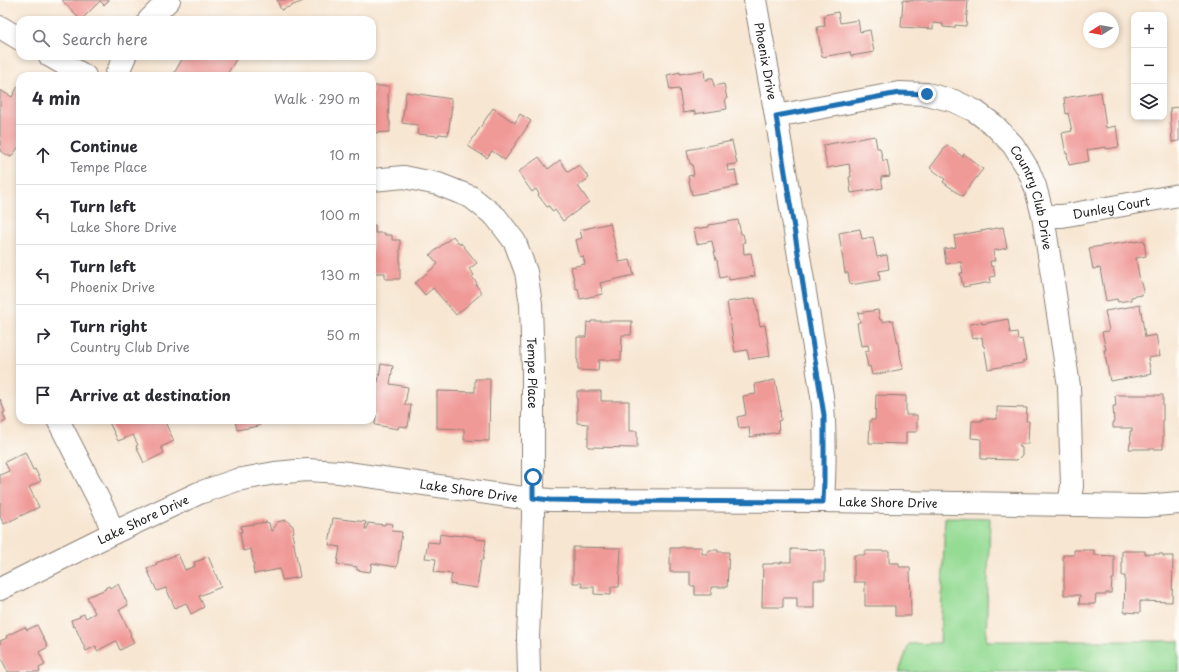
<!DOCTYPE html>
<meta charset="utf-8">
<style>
body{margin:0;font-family:"Playpen Sans",sans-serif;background:#f2f2f3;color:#2b2b33}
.controls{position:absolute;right:12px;top:12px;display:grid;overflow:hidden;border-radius:8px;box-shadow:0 2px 6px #0003}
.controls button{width:36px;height:36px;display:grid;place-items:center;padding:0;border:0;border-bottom:1px solid #e1e1e2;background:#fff;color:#2b2b33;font:20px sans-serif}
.compass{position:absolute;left:1083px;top:12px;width:36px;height:36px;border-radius:50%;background:#fff;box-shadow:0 2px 6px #0003;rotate:259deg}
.stop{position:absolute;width:12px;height:12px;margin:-9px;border:3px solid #1f6fb2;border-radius:50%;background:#fff}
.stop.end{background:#1f6fb2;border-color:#fff;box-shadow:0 1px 4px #0008}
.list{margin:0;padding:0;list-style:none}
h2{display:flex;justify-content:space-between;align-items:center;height:52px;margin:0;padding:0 16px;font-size:17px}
h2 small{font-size:13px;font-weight:400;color:#7c7c81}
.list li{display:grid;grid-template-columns:26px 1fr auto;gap:12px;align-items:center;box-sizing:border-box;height:60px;padding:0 16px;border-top:1px solid #e1e1e2}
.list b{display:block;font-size:15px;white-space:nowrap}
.list p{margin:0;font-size:13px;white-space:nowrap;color:#7c7c81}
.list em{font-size:13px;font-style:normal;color:#7c7c81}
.icon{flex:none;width:22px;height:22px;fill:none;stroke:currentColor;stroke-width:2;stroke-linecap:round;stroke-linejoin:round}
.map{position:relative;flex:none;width:1179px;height:672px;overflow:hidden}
.search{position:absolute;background:#fff;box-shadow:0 2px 6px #0003;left:16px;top:16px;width:360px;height:44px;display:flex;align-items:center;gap:10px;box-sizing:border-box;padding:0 14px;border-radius:12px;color:#7c7c81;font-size:15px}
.panel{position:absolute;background:#fff;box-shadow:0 2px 6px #0003;left:16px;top:72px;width:360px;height:352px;border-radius:12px}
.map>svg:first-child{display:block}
</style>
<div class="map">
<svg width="1179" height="672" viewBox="0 0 1179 672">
<rect width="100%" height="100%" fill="#fdfcf7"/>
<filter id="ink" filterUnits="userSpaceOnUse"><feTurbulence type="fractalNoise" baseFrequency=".025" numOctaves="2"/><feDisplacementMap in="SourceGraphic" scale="8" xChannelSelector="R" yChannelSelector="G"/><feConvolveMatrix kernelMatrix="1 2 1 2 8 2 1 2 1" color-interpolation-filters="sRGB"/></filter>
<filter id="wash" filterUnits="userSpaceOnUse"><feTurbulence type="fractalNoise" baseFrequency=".012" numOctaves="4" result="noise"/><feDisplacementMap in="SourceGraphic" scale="16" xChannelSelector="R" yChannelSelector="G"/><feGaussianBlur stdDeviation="0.9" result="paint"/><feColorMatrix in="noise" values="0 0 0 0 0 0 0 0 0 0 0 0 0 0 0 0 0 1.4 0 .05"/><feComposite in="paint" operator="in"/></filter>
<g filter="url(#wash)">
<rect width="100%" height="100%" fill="#f7e6d2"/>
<path fill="#95db94" stroke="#587c58" d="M 945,517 L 990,518 L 986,641 L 1179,641 L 1179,672 L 899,672 L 909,644 L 940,643 Z"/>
<g id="blocks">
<path fill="#f09a98" d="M 62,0 L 109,0 L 104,5 L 100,1 L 81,20 Z
M 277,0 L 306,0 L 281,10 Z
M 903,0 L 913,1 L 913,0 L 968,0 L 966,26 L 955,25 L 955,28 L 943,27 L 943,24 L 933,23 L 933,29 L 901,27 Z
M 838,12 L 840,23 L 858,20 L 860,32 L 870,30 L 874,52 L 851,56 L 850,52 L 822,57 L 817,27 L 825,26 L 824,15 Z
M 184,56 L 238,56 L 226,76 L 175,76 L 173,75 Z
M 704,70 L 705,80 L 708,80 L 708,78 L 713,78 L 714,86 L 724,84 L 727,99 L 725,99 L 727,109 L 695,114 L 695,111 L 683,113 L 679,89 L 670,90 L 667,75 L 680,72 L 680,74 Z
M 18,86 L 20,87 L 20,145 L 11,157 L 0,151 L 0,90 L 12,97 Z
M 372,86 L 389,86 L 389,93 L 388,94 L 389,121 L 390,121 L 390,132 L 372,133 Z
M 406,92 L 451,99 L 451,105 L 452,105 L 448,135 L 439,134 L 438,136 L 417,134 L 418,125 L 402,123 Z
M 1101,92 L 1106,128 L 1116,126 L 1119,147 L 1106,149 L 1106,147 L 1087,150 L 1089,161 L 1069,165 L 1067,153 L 1066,154 L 1062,133 L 1072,131 L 1068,113 L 1066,114 L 1064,98 Z
M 1179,107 L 1179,141 L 1172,142 L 1170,108 Z
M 493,108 L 515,123 L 520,114 L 531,121 L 505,160 L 492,151 L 487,158 L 468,146 Z
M 875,136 L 877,148 L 880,148 L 883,161 L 887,160 L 890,176 L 881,177 L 883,188 L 851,193 L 849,177 L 851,177 L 849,164 L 827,168 L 823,145 Z
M 732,141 L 737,164 L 727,165 L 728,171 L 735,170 L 738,186 L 692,195 L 688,176 L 694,175 L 692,164 L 690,164 L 687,150 Z
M 947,145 L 963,157 L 964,154 L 983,169 L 962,196 L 943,182 L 945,179 L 930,168 Z
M 539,157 L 548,169 L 560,160 L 568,172 L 579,165 L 589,178 L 578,186 L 589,202 L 563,221 L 555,210 L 553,212 L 549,206 L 547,207 L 538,195 L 539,194 L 536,189 L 532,192 L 518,172 Z
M 738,220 L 741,234 L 743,234 L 745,242 L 743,242 L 744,254 L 751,253 L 755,276 L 729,280 L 729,276 L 720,278 L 717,260 L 716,260 L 712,241 L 697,244 L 694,229 L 709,227 L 709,225 Z
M 610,223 L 619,262 L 630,260 L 634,275 L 600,283 L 603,294 L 580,299 L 578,288 L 576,289 L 571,267 L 585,264 L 583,256 L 580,257 L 576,240 L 582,238 L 580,230 Z
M 372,225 L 375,225 L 375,233 L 385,233 L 385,235 L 392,235 L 392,240 L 400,240 L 400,279 L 385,279 L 385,273 L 372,273 Z
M 1003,227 L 1007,248 L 993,251 L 995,261 L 990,261 L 991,267 L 993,266 L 995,276 L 990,277 L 991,282 L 963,287 L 960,273 L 963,273 L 961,262 L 946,264 L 944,249 L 956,247 L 954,236 Z
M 860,229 L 862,239 L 873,237 L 877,257 L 887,255 L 889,269 L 879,271 L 880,280 L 850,285 L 848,273 L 845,273 L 839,233 Z
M 453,236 L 460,245 L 461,243 L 477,263 L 469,269 L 474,275 L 472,277 L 477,283 L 476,285 L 482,293 L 456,315 L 433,288 L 425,295 L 415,283 L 438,264 L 430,255 Z
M 1144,240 L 1146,256 L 1136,258 L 1140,282 L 1142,283 L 1144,291 L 1142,293 L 1142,295 L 1131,297 L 1131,300 L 1118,302 L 1117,299 L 1106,301 L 1100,268 L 1093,269 L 1089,248 L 1134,241 L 1134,242 Z
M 755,298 L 760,326 L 765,325 L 770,356 L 749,359 L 747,350 L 735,352 L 727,302 Z
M 1140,305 L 1145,337 L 1156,335 L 1160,356 L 1148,358 L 1151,374 L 1110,381 L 1104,350 L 1106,350 L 1102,332 L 1109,331 L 1105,311 Z
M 878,310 L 880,320 L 882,320 L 882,322 L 893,320 L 903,369 L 872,375 L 870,366 L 868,367 L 865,352 L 869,351 L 868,345 L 861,346 L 857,323 L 860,322 L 858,313 Z
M 1008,319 L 1010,333 L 1017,332 L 1018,340 L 1022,339 L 1026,361 L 1023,361 L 1023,363 L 988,369 L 984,346 L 983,346 L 982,337 L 972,339 L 970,324 L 982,322 L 982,324 Z
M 591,321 L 632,321 L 631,335 L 622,335 L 621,360 L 599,360 L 598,371 L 578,370 L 578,360 L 577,360 L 577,337 L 586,337 L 587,322 L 591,323 Z
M 381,364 L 393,366 L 390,384 L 408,387 L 405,405 L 411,405 L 408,427 L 399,426 L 398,429 L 375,425 L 376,415 L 372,415 L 372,381 L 378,382 Z
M 475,379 L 490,379 L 489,441 L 464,440 L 464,429 L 437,428 L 437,391 L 475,392 Z
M 775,380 L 781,411 L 780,411 L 781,420 L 778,421 L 779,432 L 750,437 L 749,427 L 739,428 L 737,417 L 746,415 L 743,396 L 756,394 L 755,384 Z
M 577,391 L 601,391 L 601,401 L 629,401 L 629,431 L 637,431 L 637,448 L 588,447 L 588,424 L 577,423 Z
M 876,395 L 906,396 L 906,415 L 917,415 L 917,432 L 906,432 L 906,444 L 869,443 L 870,420 L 875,420 Z
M 1115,395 L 1163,395 L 1163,449 L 1129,449 L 1130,443 L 1131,443 L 1130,431 L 1132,431 L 1132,428 L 1113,428 L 1113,423 L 1114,423 L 1113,406 L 1116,406 Z
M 0,399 L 5,412 L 3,413 L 6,421 L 0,424 Z
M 997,407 L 1027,408 L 1026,421 L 1029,421 L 1028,444 L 1020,444 L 1019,447 L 1022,448 L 1022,455 L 1017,460 L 981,459 L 981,439 L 971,438 L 972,421 L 982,421 L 982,419 L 997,419 Z
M 108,420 L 164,420 L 174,441 L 161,447 L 164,453 L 144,463 L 136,446 L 138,445 L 133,435 L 118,441 Z
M 235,420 L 268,420 L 268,422 L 259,424 L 259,426 L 237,430 Z
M 25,452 L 33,470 L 35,469 L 41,481 L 29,487 L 39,507 L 4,524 L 0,517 L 0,475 L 9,471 L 5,462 Z
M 333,518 L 366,522 L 365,529 L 367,529 L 368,523 L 385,525 L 385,523 L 393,524 L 392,531 L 402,532 L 397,567 L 372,563 L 370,572 L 357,570 L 357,567 L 337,564 L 340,547 L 329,545 Z
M 286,520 L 293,526 L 294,532 L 292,533 L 300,577 L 282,580 L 280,569 L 254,574 L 253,566 L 254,566 L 251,549 L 243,551 L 240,532 L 242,532 L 241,526 L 267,522 L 268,523 L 269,523 L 271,531 L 273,531 L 273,528 L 277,522 Z
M 440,534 L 452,536 L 452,535 L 463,536 L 463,535 L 475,537 L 475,539 L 486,540 L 483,560 L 481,560 L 477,588 L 450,584 L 452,574 L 434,572 L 436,559 L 425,558 L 428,542 L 439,543 Z
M 573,547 L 621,548 L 619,587 L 611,587 L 611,595 L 594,594 L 594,587 L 582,587 L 582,583 L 573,583 Z
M 681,547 L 702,547 L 702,554 L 707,554 L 708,550 L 718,550 L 718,552 L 729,552 L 727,587 L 711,587 L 711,595 L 695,595 L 695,586 L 690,586 L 690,572 L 670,572 L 670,548 L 680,548 Z
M 791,549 L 825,550 L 825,580 L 814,580 L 814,608 L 797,608 L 797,598 L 783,598 L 783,607 L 762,607 L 763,564 L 773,564 L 773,563 L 781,563 L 781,562 L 791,562 Z
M 1074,550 L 1094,550 L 1094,555 L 1114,556 L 1114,579 L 1112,579 L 1111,593 L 1106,593 L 1106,595 L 1096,595 L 1095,604 L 1079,604 L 1080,595 L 1064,595 L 1064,560 L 1063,560 L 1063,555 L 1074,555 Z
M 865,551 L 889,551 L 889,563 L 899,563 L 899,567 L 910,567 L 911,616 L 895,616 L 895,606 L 865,606 L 865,582 L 854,582 L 854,555 L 865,555 Z
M 1122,551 L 1145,551 L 1145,554 L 1163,554 L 1163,556 L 1173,556 L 1172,602 L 1140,601 L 1140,613 L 1124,612 L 1125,576 L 1122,576 Z
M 178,554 L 185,570 L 195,566 L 194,562 L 204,559 L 204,558 L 208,556 L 221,587 L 199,596 L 204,607 L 191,614 L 186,603 L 175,608 L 166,588 L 157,591 L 147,569 L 157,565 L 156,563 Z
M 118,584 L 128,605 L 119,610 L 131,634 L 130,635 L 134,643 L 120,650 L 116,641 L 97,651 L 96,646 L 86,651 L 75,626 L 73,627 L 71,620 L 80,617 L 79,616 L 84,614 L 86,618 L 95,613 L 87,597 L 106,589 L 105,588 L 109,586 L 110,588 Z
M 37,625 L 48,647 L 39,652 L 45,665 L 39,668 L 40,672 L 8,672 L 0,656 L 0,641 L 7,638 L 6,636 L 25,627 L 27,630 Z"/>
</g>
</g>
<g filter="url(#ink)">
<use href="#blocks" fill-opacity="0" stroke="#8a8177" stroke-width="1"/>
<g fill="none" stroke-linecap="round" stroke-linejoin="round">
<defs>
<g id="minor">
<path id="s1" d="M 755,0 L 776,116 L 822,396 C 826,431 825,467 823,501"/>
<path d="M 149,20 L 169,0"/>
<path d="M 0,27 L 20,39"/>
<path d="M 50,56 L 85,76"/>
<path d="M 116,76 L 125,56"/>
<path id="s2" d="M 776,116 L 899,93 L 927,94 L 954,101 L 975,111 L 994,125 L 1013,145 L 1028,169 L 1035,186 L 1043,216 L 1069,386 L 1072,486 L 1069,504"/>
<path id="s3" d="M 372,180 L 404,177 L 438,184 L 471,197 L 496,217 L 515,242 L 526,272 L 531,304 L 533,370 L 533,519 L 528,637 L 529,672"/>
<path id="s4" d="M 1043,216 L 1062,216 L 1179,195"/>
<path d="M 58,420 L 105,512 L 113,533"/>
<path id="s5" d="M 0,589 L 113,533 L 199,493 L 237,480 L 275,473 L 307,470 L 340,472 L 516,497 L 550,500 L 823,501 L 1145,506 L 1179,503"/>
</g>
</defs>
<use href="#minor" stroke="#8a8177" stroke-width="24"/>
<use href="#minor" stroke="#fff" stroke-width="22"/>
</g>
</g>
<g fill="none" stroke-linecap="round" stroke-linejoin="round" filter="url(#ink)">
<path stroke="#1f6fb2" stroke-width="5" d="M 533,477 L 533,498 L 550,500 L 606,501 L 823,502 L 824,482 L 824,415 L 776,116 L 899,93 L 927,94"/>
</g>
<g text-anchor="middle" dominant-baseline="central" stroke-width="3" stroke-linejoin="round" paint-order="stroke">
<g font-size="12" fill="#1c1c1c" stroke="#fdfcf7">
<text stroke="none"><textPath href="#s1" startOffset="62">Phoenix Drive</textPath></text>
<text stroke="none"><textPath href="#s2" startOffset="312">Country Club Drive</textPath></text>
<text stroke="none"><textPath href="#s4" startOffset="69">Dunley Court</textPath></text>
<text stroke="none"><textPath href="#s3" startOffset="299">Tempe Place</textPath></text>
<text stroke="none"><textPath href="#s5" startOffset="495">Lake Shore Drive</textPath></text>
<text stroke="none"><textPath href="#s5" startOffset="915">Lake Shore Drive</textPath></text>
<text stroke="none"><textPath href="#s5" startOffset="159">Lake Shore Drive</textPath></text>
</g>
</g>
</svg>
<div class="controls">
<button>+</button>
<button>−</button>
<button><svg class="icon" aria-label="layers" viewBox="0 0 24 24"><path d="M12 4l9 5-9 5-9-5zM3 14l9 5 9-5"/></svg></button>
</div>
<svg class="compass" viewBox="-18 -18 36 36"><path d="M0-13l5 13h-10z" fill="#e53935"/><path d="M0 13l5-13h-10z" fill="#7c7c81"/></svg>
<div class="stop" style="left:533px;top:477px"></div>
<div class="stop end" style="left:927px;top:94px"></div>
<div class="search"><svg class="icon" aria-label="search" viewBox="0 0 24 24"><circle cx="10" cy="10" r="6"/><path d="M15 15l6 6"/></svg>Search here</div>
<section class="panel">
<h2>4 min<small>Walk · 290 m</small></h2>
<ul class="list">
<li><svg class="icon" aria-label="ahead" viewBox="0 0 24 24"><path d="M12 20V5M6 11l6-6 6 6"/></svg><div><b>Continue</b><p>Tempe Place</p></div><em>10 m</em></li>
<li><svg class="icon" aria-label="left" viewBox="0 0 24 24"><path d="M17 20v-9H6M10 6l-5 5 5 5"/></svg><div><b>Turn left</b><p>Lake Shore Drive</p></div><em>100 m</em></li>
<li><svg class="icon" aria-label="left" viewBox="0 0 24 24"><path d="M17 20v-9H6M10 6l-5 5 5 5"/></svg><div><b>Turn left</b><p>Phoenix Drive</p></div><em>130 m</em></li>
<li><svg class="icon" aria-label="right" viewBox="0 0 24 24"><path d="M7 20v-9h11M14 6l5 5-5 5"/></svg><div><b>Turn right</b><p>Country Club Drive</p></div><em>50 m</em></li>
<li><svg class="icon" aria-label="arrive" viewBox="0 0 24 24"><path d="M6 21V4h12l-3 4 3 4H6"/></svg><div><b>Arrive at destination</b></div></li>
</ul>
</section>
</div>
